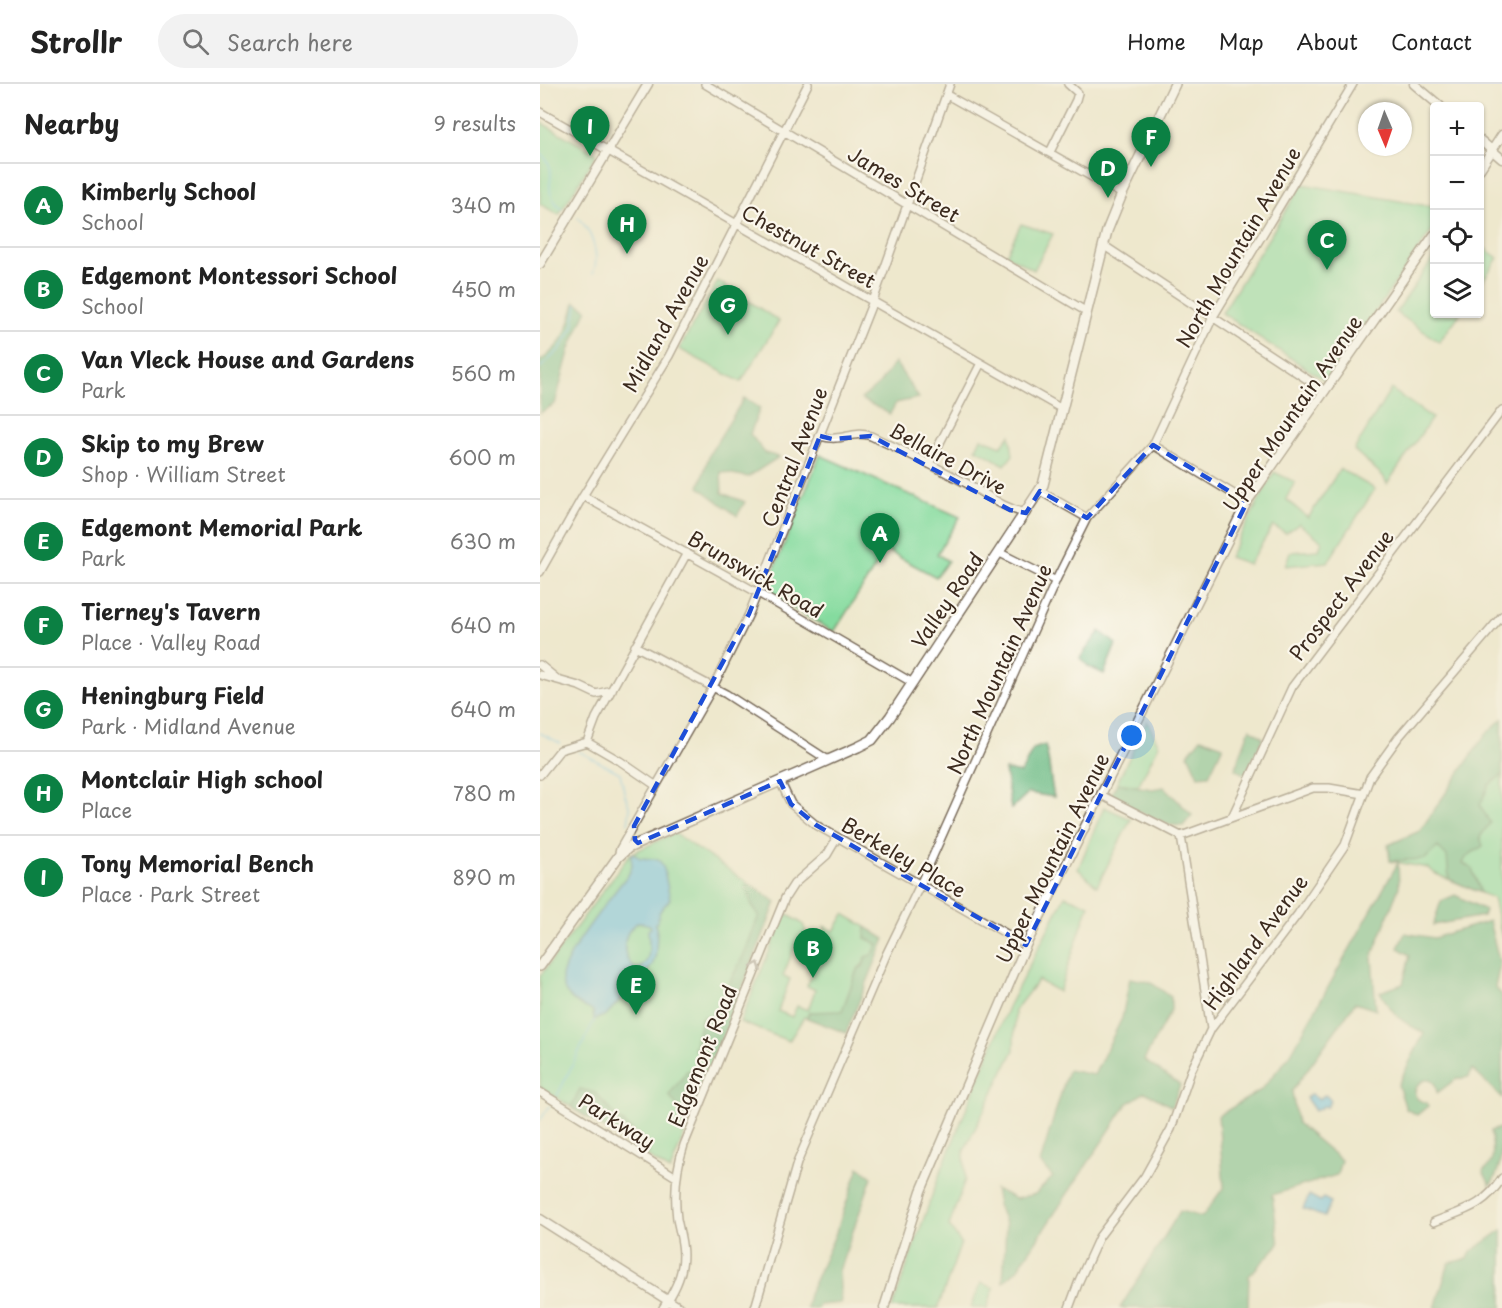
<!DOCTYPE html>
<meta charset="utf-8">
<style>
body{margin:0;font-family:"Playpen Sans",sans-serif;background:#f2f2f2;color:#222}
.controls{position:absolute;right:18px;top:18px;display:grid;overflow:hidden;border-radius:6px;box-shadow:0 2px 4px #0004}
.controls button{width:54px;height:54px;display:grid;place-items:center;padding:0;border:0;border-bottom:2px solid #e0e0e0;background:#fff;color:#222;font:30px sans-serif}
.compass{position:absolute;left:818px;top:18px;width:54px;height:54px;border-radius:50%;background:#fff;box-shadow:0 2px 4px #0004;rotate:178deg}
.you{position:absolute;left:592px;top:652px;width:21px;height:21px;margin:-15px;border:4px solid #fff;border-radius:50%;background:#1a73e8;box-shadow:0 0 0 9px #1a73e833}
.badge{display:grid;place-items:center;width:39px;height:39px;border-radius:50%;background:#0b8043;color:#fff;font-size:20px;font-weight:700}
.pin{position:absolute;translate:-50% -50px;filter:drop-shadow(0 2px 3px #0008)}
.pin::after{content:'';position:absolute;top:32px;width:21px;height:18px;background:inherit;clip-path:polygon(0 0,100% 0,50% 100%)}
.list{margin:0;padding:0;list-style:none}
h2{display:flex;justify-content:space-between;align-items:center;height:78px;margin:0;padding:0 24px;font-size:26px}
h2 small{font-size:20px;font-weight:400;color:#767676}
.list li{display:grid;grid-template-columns:39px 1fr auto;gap:18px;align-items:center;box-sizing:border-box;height:84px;padding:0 24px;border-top:2px solid #e0e0e0}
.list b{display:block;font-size:22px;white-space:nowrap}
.list p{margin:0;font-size:20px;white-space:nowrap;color:#767676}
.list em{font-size:20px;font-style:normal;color:#767676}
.icon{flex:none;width:33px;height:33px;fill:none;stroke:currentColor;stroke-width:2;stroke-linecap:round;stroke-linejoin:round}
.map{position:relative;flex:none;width:962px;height:1224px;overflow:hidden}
header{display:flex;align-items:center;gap:36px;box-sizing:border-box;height:84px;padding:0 30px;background:#fff;border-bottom:2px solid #e0e0e0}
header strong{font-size:28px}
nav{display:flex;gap:33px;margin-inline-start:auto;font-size:21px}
.search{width:420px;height:54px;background:#f2f2f2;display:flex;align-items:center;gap:15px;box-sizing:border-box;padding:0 21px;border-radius:33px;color:#767676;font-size:22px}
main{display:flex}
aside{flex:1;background:#fff}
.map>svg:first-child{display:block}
</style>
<header>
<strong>Strollr</strong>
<div class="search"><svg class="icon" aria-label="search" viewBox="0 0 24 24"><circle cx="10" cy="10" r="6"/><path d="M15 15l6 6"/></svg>Search here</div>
<nav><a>Home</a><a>Map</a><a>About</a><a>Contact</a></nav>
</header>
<main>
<aside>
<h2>Nearby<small>9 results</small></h2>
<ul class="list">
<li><span class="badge">A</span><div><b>Kimberly School</b><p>School</p></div><em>340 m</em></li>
<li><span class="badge">B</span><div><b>Edgemont Montessori School</b><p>School</p></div><em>450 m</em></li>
<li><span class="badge">C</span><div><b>Van Vleck House and Gardens</b><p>Park</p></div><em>560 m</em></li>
<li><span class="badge">D</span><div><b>Skip to my Brew</b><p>Shop · William Street</p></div><em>600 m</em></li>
<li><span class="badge">E</span><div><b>Edgemont Memorial Park</b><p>Park</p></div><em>630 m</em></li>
<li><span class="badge">F</span><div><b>Tierney's Tavern</b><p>Place · Valley Road</p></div><em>640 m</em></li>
<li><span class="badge">G</span><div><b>Heningburg Field</b><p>Park · Midland Avenue</p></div><em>640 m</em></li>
<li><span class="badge">H</span><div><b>Montclair High school</b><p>Place</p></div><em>780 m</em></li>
<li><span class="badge">I</span><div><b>Tony Memorial Bench</b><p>Place · Park Street</p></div><em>890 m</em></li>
</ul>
</aside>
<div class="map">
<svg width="962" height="1224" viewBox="0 0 962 1224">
<rect width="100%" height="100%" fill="#fbf7ec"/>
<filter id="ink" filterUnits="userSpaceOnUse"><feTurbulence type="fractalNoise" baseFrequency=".0167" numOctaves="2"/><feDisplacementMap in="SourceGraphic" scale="12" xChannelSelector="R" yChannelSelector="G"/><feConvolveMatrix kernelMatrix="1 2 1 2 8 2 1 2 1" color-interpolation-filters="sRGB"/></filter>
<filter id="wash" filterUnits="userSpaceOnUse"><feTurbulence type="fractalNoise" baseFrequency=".008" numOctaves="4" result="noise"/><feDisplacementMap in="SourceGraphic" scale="24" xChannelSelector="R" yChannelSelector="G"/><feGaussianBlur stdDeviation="1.35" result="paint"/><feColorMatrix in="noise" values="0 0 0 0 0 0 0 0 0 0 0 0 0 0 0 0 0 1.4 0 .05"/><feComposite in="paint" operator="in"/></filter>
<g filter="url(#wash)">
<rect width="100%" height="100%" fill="#eee8cd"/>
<path fill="#85db9f" stroke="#60825e" stroke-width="1.5" d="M 0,38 L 57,70 L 19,131 L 0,120 Z
M 762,100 L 894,123 L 894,143 L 787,298 L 682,229 Z
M 481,140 L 513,150 L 494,186 L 466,171 Z
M 940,161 L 958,174 L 940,201 Z
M 894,173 L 894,230 L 920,230 L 899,258 L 856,228 Z
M 178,197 L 239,237 L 201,298 L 139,265 Z
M 851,305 L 892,334 L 847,400 L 843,392 L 814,366 Z
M 470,351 L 473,371 L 465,381 L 436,365 L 441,354 L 461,362 Z
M 280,371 L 420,433 L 397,470 L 408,477 L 396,493 L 346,466 L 294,548 L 225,508 Z
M 800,385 L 835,405 L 788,478 L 745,482 L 750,468 L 779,466 L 782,457 L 759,440 L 746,449 L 733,442 L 709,480 L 689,473 L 734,388 L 755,398 L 746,415 L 768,434 Z
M 962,635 L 962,854 L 953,814 L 896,790 L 888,784 L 850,777 L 848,761 L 880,747 L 946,650 Z
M 607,637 L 619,661 L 598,702 L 577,699 Z
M 564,723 L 591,735 L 557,802 L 538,785 Z
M 134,749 L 236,818 L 130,1087 L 0,1003 L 0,892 L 90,770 Z
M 525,812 L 549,821 L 519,908 L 498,896 L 475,926 L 474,966 L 424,1067 L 425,1096 L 409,1142 L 421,1159 L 398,1224 L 352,1224 L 400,1089 L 468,923 Z
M 245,829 L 263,840 L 266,848 L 261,861 L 256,859 L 243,892 L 250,895 L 238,927 L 252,933 L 257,922 L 268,926 L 275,906 L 267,902 L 287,853 L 284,842 L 294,847 L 304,830 L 326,843 L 326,854 L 338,860 L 333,870 L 317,886 L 302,928 L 269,928 L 267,934 L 264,933 L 249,957 L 200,938 Z
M 441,1199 L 454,1204 L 447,1224 L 433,1224 L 431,1223 Z"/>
<path fill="#6cbb86" stroke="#547252" stroke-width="1.5" d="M 35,218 L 47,225 L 30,264 L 15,320 L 0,329 L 0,277 C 22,262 30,243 35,218 Z
M 355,278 L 379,314 L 356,319 L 350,330 L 321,315 L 339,300 Z
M 204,314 L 220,324 L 210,350 L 225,369 L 239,373 L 208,393 L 181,388 L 182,409 L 205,418 L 197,432 L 159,403 L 170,369 Z
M 560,547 L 576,560 L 564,590 L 549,583 L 540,574 Z
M 962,635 L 962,691 L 949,701 L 940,721 L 950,739 L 940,753 L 943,762 L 927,772 L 923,779 L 932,785 L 941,809 L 909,795 L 907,772 L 898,763 L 885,775 L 850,777 L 849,761 L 880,747 L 946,650 Z
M 710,644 L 723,654 L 705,691 L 695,685 Z
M 661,654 L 683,662 L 669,691 L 658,692 L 648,670 Z
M 505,661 C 510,678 510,695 514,713 L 488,709 L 471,725 L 465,686 L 481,689 L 493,665 Z
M 577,699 L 612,705 L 624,703 L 652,731 L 643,742 L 629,741 L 569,714 Z
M 858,779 L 859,803 L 832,873 L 836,926 L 815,919 L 752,1007 L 757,1039 L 801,1076 L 797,1091 L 732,1111 L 739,1160 L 709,1192 L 708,1224 L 580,1224 L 640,1127 L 662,1133 L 684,1103 L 678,1032 L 721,1006 L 750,971 Z
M 207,798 L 236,818 L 176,971 L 154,966 L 162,933 L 183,930 C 184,900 194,893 205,868 C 210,856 213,844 219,832 L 211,820 L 210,813 L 206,804 Z
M 915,811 L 945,826 L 943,832 L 893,841 L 901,817 Z
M 949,837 L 960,880 L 955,903 L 962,911 L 962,1014 L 932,985 L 929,993 L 916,995 L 897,1009 C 894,977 856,1013 887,1019 L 888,1022 L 877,1031 L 866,1025 L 858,1001 L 884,949 C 861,938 853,931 840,908 L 863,900 L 870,871 L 858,864 L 865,849 L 894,854 Z
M 326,843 L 345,855 L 306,949 L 267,934 L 269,928 L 302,927 L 317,886 L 323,882 L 326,873 L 333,870 L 338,860 L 325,854 Z
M 590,894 L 610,898 L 631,913 L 631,926 L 604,976 L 640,1001 L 632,1023 L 605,1008 L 587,1020 L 477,1186 L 463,1198 L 466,1141 L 458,1121 L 455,1105 L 476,1115 L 495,1110 L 513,1093 L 500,1079 L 528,986 L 554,991 L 582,934 Z
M 156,983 L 165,998 L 146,1046 L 140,1026 L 129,1011 L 147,987 Z
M 40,1005 L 55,1009 L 80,1036 L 107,1059 L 109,1068 L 107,1072 L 31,1023 Z
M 962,1043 C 962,1064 962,1087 950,1101 L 943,1087 C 957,1078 952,1062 951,1047 Z
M 319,1083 L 332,1093 L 299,1187 L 301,1219 L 279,1221 L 278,1224 L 266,1224 L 269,1210 L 295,1151 Z
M 962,1146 L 962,1224 L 895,1224 L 909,1179 L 927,1175 L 932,1167 Z"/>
<path fill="#68c0e5" stroke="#527582" stroke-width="1.5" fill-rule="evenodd" d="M 93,769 L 100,774 L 115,775 L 120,777 L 124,785 L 130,815 L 120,827 L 117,838 L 115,840 L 117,848 L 116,870 L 112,882 L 66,931 L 54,936 L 53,927 C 40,921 24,914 22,897 C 19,875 75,808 90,788 L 92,782 L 91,771 ZM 99,838 L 110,841 L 111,844 L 108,846 C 109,860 113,881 96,885 C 80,873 81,848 99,838 Z
M 771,1010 L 778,1015 L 785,1011 L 791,1016 L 787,1023 L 784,1022 L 775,1027 L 766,1014 Z
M 769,1111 L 780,1117 L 783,1114 L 791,1118 L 784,1133 L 763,1125 Z"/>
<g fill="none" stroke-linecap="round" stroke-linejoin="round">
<path stroke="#68c0e5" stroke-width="1.5" d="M 0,68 C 3,72 7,76 9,80 C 16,97 0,106 22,125
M 38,134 C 51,146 61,172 53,189
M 0,284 L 20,265 L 33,243 L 37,220
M 0,649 L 20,659
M 38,667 L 80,689 L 85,711 L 90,725 L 88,739
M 17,1012 L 55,935
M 0,1036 L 10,1022"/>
</g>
</g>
<g filter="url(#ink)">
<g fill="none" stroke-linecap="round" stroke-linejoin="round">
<defs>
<path id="minor" d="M 165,0 L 547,228
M 407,11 L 582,110
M 0,28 L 522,325
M 510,68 L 536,16 L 538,9 L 528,0
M 563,161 L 785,307
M 280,352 C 303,359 310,346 331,352 C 364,367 396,383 428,400 C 448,411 462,424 486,429
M 613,361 L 707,418
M 389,380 L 441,279
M 500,407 L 547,434
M 43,412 L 218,509 L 373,599
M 460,469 L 516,497
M 0,488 L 43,412 L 129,272 L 268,0
M 95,562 L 186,610 L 288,676
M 0,581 L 17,595
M 0,591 L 39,602 L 56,610 L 72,606
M 47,658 L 56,634 L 147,469
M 47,658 L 80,677 L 115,701
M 0,691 L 20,666 L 47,658
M 240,697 L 251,720 L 276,741 L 486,861
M 561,711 L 641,752 L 671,945
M 692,733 L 752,603 L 962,326
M 641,752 L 773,704 L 789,704 L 824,710
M 78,773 L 80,765 L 173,603 L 209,530 L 333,217 L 410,0
M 0,1008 L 136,1093
M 894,1138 C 924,1126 944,1123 962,1094
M 123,1224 C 132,1211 140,1197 142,1182 C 145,1166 140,1150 137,1135 C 134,1110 136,1085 144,1061 L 245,814 L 254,800 L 287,771 L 297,754
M 215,1224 L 257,1079 L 346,871 L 380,801 L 517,494 L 547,434 L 613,361 L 673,233 L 813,0
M 529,1224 L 539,1197 L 559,1153 L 605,1092 L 631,1045 L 651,987 L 671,945 L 758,830 L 805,761 L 830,693 L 858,654 L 962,532"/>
<path id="tertiary" d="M 874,0 L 900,22
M 940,56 L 962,75
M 940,85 L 962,51
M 0,180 L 108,0
M 0,1135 L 140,1224
M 344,1224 L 381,1107 L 486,861 L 707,418 L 894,151"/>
<path id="secondary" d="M 0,882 L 78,773 L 88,764 L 318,663 L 332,656 L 350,633 L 503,401 L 567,147 L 582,110 L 635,0"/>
</defs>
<use href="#minor" stroke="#7a6c5b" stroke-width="10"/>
<use href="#tertiary" stroke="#7a6c5b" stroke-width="11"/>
<use href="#secondary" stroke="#7a6c5b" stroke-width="12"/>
<use href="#minor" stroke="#fff" stroke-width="7"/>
<use href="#tertiary" stroke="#fff" stroke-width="8"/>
<use href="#secondary" stroke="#fff" stroke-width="9"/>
</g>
<defs><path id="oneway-chevron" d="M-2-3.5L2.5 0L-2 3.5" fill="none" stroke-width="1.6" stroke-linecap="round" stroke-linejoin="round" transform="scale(1.5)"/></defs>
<use stroke="#a79f9a" href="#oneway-chevron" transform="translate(217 882) rotate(-68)"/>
</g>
<path d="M0 0H962V1224H0ZM 280,352 L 292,355 L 331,352 L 470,426 L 486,429 L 500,407 L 547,434 L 613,361 L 707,418 L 486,861 L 276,741 L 251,720 L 240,697 L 98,759 L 95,756 L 94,742 L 209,530 Z" fill="#eee8cd" fill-opacity=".55" fill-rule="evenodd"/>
<path fill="none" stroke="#1d4ed8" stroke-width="4.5" stroke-dasharray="12 8" stroke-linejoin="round" d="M 280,352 L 292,355 L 331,352 L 470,426 L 486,429 L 500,407 L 547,434 L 613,361 L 707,418 L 486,861 L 276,741 L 251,720 L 240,697 L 98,759 L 95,756 L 94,742 L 209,530 Z"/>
<g text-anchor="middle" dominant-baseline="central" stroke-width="4.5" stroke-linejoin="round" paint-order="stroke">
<g font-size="20" fill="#3b2a1e" stroke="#fbf7ec">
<text transform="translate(364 100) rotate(31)">James Street</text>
<text transform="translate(269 162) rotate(29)">Chestnut Street</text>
<text transform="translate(698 163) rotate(-60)">North Mountain Avenue</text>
<text transform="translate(125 239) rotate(-61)">Midland Avenue</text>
<text transform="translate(752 329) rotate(-56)">Upper Mountain Avenue</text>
<text transform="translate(254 373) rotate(-69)">Central Avenue</text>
<text transform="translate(408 374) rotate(28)">Bellaire Drive</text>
<text transform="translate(216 490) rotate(30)">Brunswick Road</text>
<text transform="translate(801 511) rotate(-53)">Prospect Avenue</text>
<text transform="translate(407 516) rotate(-56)">Valley Road</text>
<text transform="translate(459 585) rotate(-66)">North Mountain Avenue</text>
<text transform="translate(364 773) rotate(30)">Berkeley Place</text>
<text transform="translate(512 774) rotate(-64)">Upper Mountain Avenue</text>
<text transform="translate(715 858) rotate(-54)">Highland Avenue</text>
<text transform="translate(162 972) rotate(-68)">Edgemont Road</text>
<text transform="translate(77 1037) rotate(32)">Parkway</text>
</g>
</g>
</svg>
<div class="controls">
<button>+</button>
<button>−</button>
<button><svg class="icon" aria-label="locate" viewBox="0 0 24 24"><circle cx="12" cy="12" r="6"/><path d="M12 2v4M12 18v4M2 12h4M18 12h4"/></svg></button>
<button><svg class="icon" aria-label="layers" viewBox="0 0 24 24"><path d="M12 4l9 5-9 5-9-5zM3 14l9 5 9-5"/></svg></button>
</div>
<svg class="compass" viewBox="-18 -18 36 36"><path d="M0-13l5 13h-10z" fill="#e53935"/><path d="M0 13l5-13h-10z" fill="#767676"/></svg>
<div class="you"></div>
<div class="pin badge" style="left:340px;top:479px">A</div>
<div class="pin badge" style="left:273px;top:894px">B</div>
<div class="pin badge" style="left:787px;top:186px">C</div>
<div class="pin badge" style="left:568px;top:114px">D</div>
<div class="pin badge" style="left:96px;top:931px">E</div>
<div class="pin badge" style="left:611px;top:83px">F</div>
<div class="pin badge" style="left:188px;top:251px">G</div>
<div class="pin badge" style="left:87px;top:170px">H</div>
<div class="pin badge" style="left:50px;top:72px">I</div>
</div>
</main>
